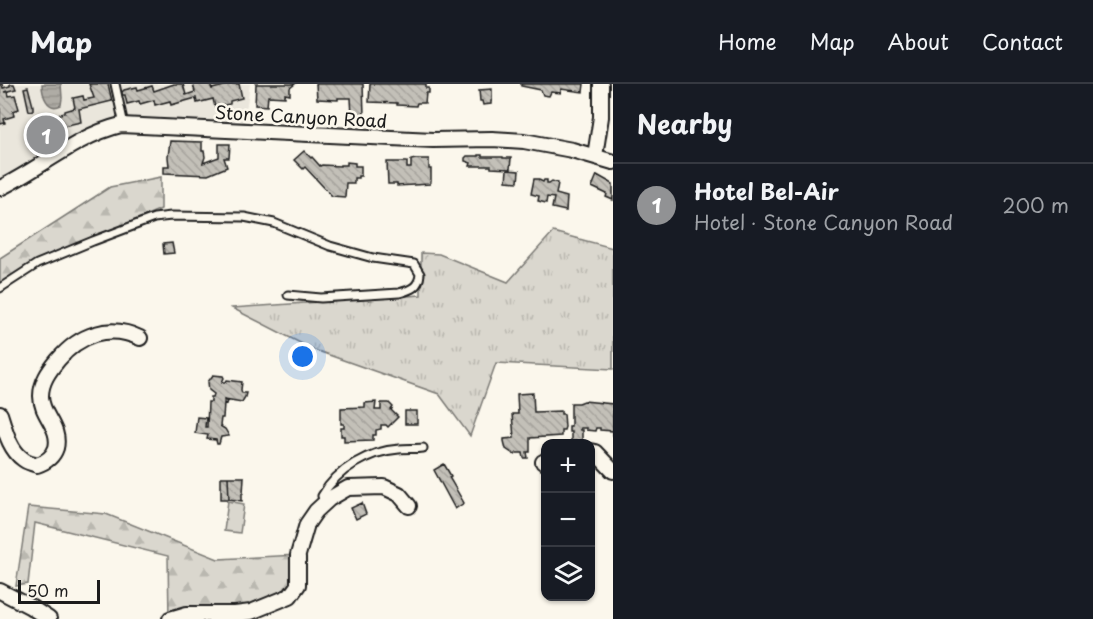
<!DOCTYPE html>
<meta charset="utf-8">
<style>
body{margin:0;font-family:"Playpen Sans",sans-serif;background:#20242c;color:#f1f3f6}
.controls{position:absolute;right:18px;bottom:18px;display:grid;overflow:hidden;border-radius:12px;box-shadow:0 2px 4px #0004}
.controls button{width:54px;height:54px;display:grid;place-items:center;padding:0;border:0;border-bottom:2px solid #363941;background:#171b24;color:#f1f3f6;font:30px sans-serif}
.scale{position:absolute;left:18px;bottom:15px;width:82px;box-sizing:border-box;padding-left:6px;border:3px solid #1c1c1c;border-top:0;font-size:16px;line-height:21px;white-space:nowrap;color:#1c1c1c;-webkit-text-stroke:4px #fbf7ec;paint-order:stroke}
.you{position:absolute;left:303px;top:273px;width:21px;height:21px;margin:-15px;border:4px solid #fff;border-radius:50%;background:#1a73e8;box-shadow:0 0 0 9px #1a73e833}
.badge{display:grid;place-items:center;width:39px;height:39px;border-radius:50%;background:#919294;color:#fff;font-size:20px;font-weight:700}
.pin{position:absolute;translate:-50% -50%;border:3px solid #fff;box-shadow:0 2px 6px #0006}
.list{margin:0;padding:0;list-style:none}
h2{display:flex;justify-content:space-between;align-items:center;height:78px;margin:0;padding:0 24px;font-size:26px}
h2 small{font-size:20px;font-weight:400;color:#9ea1a6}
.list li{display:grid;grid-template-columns:39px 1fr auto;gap:18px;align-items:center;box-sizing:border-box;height:84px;padding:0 24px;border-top:2px solid #363941}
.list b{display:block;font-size:22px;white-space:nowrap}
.list p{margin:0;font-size:20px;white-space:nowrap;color:#9ea1a6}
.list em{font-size:20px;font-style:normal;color:#9ea1a6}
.icon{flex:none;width:33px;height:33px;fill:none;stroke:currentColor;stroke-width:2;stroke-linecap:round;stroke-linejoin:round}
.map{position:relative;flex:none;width:613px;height:535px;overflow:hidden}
header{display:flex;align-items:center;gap:36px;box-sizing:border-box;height:84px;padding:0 30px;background:#171b24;border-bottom:2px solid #363941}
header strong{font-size:28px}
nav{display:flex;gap:33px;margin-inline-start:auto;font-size:21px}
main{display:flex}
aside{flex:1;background:#171b24}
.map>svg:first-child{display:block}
</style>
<header>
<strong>Map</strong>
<nav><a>Home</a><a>Map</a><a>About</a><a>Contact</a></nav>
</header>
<main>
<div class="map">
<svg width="613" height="535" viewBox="0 0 613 535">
<defs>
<pattern id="grass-tufts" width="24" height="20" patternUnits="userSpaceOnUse" patternTransform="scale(1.5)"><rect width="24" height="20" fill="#dad7ce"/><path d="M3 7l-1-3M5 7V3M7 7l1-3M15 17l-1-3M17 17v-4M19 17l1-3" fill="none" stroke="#bab8b0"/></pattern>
<pattern id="forest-firs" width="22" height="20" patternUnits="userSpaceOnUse" patternTransform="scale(1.5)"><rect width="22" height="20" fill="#dad7ce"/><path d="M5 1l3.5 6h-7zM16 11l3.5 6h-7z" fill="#bab8b0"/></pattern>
<pattern id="water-rules" width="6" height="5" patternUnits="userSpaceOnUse" patternTransform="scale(1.5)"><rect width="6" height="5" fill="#afaca5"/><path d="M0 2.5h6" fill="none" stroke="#96938d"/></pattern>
<pattern id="building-back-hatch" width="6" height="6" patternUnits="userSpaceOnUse" patternTransform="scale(1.5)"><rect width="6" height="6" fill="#c3c0b8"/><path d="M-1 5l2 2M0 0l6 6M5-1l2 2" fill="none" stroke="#a7a49e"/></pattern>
</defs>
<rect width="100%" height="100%" fill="#fbf7ec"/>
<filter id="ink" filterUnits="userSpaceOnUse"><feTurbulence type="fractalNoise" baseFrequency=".0167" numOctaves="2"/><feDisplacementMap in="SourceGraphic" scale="12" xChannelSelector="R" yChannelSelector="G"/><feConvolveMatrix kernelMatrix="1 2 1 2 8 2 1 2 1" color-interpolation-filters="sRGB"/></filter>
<g filter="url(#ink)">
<path fill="#eae6dc" d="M 0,0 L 250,0 L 243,47 L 121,41 L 0,104 Z"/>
<path fill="url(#grass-tufts)" stroke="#7b7a75" stroke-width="1.5" d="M 553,148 L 613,164 L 613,285 L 496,279 L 470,352 L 439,310 L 312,265 L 232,224 L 421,211 L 421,169 L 439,170 L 508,198 Z"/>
<path fill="url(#forest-firs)" stroke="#7b7a75" stroke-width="1.5" d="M 161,93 L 161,125 L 39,177 L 0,204 L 0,174 L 110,103 Z
M 28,423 L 106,430 L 218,475 L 298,471 L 298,501 L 251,528 L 169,535 L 168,472 L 35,439 L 28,500 L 16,502 Z"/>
<path fill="#dad7ce" stroke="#7b7a75" stroke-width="1.5" d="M 228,417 L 244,420 L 240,449 L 224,447 Z"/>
<path fill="url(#water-rules)" stroke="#74726e" stroke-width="1.5" d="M 42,0 L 61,0 L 62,14 L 61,21 C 47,28 42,10 42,0 Z"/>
<path fill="url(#building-back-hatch)" stroke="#1c1c1c" stroke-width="1.5" d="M 0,0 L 2,0 L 3,4 L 10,2 L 10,0 L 14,0 L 16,5 L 4,8 L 8,8 L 9,12 L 15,11 L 19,25 L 13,27 L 14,32 L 4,35 L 5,39 L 0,40 Z
M 89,0 L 108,0 L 112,17 L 79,25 L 81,38 L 46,46 L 45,44 L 44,34 L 65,29 L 65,27 L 75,24 L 73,14 L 83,12 L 84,16 L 94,14 Z
M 174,0 L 183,0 L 186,11 L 195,8 L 193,0 L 210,0 L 212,5 L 232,0 L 239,0 L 242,14 L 230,17 L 230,20 L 215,23 L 213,15 L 197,19 L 196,14 L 171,21 L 170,17 L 155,21 L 154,16 L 140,20 L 139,17 L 127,20 L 125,11 L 122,11 L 122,8 L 124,6 L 137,3 L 138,6 L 152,2 L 154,7 Z
M 256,0 L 295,0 L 290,4 L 290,11 L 285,10 L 285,13 L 268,12 L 267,22 L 255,21 Z
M 316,0 L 363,0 L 364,32 L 352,32 L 351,14 L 338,14 L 338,16 L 317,15 Z
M 370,0 L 426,0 L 426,4 L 429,4 L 429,9 L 426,9 L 425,19 L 417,19 L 416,22 L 397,21 L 397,19 L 369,18 Z
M 521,0 L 584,0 L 583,8 L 561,5 L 561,9 L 551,8 L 549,12 L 543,11 L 541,6 L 521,2 Z
M 28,3 L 33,22 L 33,26 L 29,27 L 24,4 Z
M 492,5 L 492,17 L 491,17 L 491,20 L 483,21 L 482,17 L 480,17 L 479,6 Z
M 170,57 L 202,58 L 202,67 L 204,67 L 205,73 L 203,79 L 219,73 L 219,60 L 230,60 L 229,74 L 224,74 L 227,83 L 208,91 L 164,89 L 164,82 L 169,82 L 168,73 Z
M 304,67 L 311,74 L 312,73 L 320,82 L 322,81 L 340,82 L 340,81 L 347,81 L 347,78 L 355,79 L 355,82 L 361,82 L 361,92 L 358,92 L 358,94 L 354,94 L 354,99 L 346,99 L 345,113 L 332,112 L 305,83 L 303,85 L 294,76 Z
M 478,71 L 482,71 L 482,73 L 503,73 L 503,74 L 511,74 L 510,85 L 491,84 L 491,82 L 470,82 L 471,79 L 465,77 L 465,74 L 467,72 L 478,72 Z
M 416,75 L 429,75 L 429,85 L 431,85 L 431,98 L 430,98 L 430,100 L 397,102 L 397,100 L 388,100 L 387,78 L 407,78 L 407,84 L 411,84 L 411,76 Z
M 507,86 L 519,87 L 518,98 L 506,97 Z
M 597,91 L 613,100 L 613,116 L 606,113 L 607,110 L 592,103 Z
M 534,95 L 539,95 L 539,96 L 543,98 L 544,96 L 547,96 L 547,99 L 549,99 L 552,97 L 558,99 L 556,110 L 567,113 L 566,127 L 552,124 L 554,114 L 547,113 L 546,119 L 538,117 L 539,112 L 531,110 Z
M 172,159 L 174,169 L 164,170 L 163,160 Z
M 213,291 L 223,292 L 224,294 L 222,298 L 226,298 L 227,296 L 242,298 L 241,306 L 242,309 L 246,309 L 245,313 L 242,318 L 224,315 L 224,317 L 228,317 L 227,320 L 224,319 L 223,334 L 221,334 L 220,342 L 225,345 L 229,352 L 221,353 L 219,360 L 217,360 L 216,356 L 207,355 L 208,351 L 195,349 L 197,333 L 206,334 L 205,343 L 207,343 L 208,318 L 211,318 L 211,313 L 213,313 L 214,310 L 209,306 L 208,298 Z
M 533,309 L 534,328 L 561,327 L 561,330 L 564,330 L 565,343 L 564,346 L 561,346 L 561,352 L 530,354 L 530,368 L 527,368 L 528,374 L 524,374 L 523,369 L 517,369 L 515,371 L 506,365 L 504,357 L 504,355 L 514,354 L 512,330 L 518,330 L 517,310 Z
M 584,317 L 613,320 L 613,352 L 613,347 L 600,346 L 600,344 L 596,344 L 595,347 L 586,346 L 586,344 L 580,344 L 580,346 L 582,346 L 582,357 L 571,357 L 571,348 L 569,348 L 569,342 L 571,342 L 571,319 L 579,319 Z
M 376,318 L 375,326 L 381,326 L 381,319 L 389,319 L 393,323 L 391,326 L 398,333 L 388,343 L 386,341 L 381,341 L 381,345 L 376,346 L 376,351 L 373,351 L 373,356 L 344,357 L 344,352 L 341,352 L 341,344 L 344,344 L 344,340 L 341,340 L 341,324 L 365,323 L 365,319 Z
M 405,327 L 417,327 L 417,340 L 405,340 Z
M 444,380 L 451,392 L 449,393 L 464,419 L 455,425 L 434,386 Z
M 221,393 L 228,393 L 229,415 L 221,415 Z
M 228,393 L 244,393 L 243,409 L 242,409 L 242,417 L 229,415 Z
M 362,419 L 366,430 L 356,435 L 351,424 Z"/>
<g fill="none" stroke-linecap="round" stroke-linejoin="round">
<defs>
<path id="service" d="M 115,0 L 124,41
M 0,204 L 37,180 L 93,157 L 154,134 L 171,132 L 244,133 L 274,139 L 330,162 L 373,174 L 414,180 L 420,190 C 419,203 411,206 399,209 L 321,214 L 288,211
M 325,419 L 322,412 C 337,385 369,367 399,365 C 407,364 415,365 423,364"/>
<path id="minor" d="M 595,72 L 601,33 L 601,0
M 0,104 C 41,84 76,52 121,41 L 433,56 L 492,55 L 524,57 L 572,66 L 613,78
M 0,330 C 5,345 9,365 23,375 C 26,378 32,379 37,381 C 46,378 53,373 56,364 C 61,343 41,332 41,312 C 41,298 49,287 58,276 C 79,251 109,239 140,254
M 590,367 L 595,368 L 613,387
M 543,378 L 546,377
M 0,507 L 29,522 L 49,535
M 170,535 L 187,530 L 235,530 L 251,528 L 290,512 L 298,501 L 298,471 L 307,440 L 316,427 L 329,415 L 348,404 L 384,403 L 399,410 L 409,422"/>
</defs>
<use href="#service" stroke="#1c1c1c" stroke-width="11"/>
<use href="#minor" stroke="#1c1c1c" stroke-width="18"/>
<use href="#service" stroke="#fbf7ec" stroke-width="7"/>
<use href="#minor" stroke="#fbf7ec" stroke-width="14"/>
</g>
</g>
<g text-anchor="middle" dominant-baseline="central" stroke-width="5" stroke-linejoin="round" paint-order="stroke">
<g font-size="18" fill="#1c1c1c" stroke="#fbf7ec">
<text transform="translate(301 32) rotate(3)">Stone Canyon Road</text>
</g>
</g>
</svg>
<div class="controls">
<button>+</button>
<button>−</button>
<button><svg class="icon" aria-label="layers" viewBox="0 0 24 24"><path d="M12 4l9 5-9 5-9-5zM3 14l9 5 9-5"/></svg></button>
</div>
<div class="scale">50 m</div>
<div class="you"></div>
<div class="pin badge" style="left:46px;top:51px">1</div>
</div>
<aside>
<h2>Nearby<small></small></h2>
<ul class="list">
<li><span class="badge">1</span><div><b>Hotel Bel-Air</b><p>Hotel · Stone Canyon Road</p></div><em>200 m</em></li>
</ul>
</aside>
</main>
